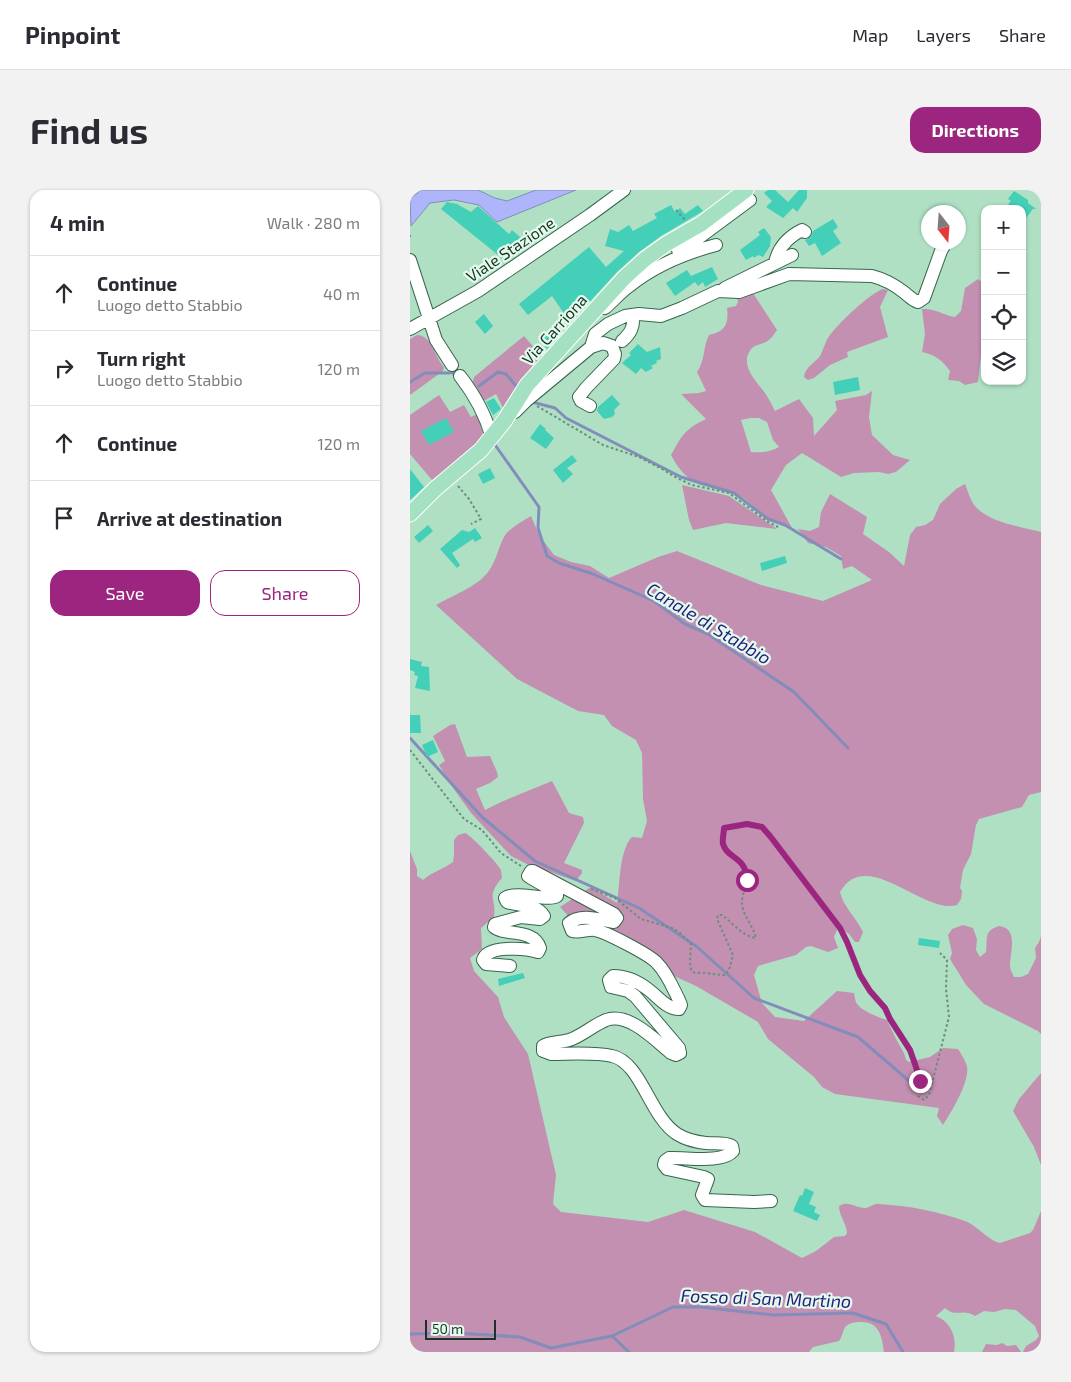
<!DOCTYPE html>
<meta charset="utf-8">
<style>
body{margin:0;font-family:"Exo 2",sans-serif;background:#f2f2f3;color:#2b2b33}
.controls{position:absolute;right:15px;top:15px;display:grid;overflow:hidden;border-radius:10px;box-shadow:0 1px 4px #0004}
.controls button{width:45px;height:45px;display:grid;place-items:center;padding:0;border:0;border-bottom:1px solid #e1e1e2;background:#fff;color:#2b2b33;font:25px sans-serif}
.compass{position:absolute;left:511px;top:15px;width:45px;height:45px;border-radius:50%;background:#fff;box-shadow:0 1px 4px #0004;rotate:163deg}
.scale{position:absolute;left:15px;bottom:12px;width:71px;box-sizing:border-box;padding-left:5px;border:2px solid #1d3126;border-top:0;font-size:14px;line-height:18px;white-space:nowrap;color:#1d3126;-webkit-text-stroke:4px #e2fbec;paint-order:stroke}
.stop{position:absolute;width:15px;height:15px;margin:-11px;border:4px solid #9c257f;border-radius:50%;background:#fff}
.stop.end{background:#9c257f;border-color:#fff;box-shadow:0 1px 5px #0008}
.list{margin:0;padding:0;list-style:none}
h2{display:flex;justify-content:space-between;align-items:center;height:65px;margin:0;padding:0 20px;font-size:21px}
h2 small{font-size:16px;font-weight:400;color:#7c7c81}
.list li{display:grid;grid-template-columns:32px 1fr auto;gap:15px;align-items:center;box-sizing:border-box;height:75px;padding:0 20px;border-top:1px solid #e1e1e2}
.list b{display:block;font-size:19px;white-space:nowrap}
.list p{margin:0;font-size:16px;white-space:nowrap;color:#7c7c81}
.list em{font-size:16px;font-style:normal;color:#7c7c81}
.actions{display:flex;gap:10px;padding:15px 20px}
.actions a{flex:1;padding:11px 0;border:1px solid #9c257f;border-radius:15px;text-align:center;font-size:18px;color:#9c257f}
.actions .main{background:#9c257f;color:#fff}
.icon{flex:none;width:28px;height:28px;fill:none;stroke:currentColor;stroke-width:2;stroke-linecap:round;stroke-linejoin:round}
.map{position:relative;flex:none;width:631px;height:1162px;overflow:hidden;border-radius:15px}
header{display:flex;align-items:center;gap:30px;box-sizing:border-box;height:70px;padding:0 25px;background:#fff;border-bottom:1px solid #e1e1e2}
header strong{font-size:24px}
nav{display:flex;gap:28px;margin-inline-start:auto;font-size:18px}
.intro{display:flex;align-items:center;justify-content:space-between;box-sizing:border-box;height:120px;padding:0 30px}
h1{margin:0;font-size:35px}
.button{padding:12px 22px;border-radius:15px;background:#9c257f;color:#fff;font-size:18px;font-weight:700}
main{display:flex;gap:30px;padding:0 30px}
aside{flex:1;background:#fff;border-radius:15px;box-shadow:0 1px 4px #0004}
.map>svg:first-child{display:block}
</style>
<header>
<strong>Pinpoint</strong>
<nav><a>Map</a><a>Layers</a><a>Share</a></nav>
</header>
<div class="intro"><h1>Find us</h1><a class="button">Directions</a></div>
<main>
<aside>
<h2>4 min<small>Walk · 280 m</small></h2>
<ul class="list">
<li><svg class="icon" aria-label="ahead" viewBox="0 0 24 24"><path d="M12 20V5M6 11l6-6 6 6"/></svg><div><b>Continue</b><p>Luogo detto Stabbio</p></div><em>40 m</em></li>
<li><svg class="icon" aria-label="right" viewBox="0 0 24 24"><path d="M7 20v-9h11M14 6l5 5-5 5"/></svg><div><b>Turn right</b><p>Luogo detto Stabbio</p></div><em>120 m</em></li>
<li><svg class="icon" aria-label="ahead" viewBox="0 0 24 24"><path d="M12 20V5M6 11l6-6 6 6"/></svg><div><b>Continue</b></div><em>120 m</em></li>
<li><svg class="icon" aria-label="arrive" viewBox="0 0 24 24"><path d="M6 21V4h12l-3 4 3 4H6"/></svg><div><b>Arrive at destination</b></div></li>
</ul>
<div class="actions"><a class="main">Save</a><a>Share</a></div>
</aside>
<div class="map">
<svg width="631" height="1162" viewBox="0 0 631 1162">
<rect width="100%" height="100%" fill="#afe0c4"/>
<path fill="#c390b1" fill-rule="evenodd" d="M 568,89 L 575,95 L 575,157 L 571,164 L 568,192 L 555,195 L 549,191 L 538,190 L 540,181 C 533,171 524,164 512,162 L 515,144 L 512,119 C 525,118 533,125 545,127 L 551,121 L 555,98 Z
M 473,99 L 478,100 L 470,117 L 478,147 L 437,162 L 438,167 L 420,175 L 404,188 L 398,190 L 394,187 C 395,177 405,173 410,166 C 414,159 415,151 420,145 C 429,133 460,103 473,99 Z
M 341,100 L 367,140 C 365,142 363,147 360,149 C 355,154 347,154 342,158 C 328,174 346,191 355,203 C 359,209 362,215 365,221 L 389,209 L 403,228 L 404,246 L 427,220 L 425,211 L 456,205 L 462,201 L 459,227 L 462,245 L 483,265 L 500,270 L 486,282 L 478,284 L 469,282 L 444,283 L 431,287 L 392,263 L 376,275 L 361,300 L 382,338 C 375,335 366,333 360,329 C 349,323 341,312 329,305 C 317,298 304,298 291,295 C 278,291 267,277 261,265 C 273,244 274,240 296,229 L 271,204 L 289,203 L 296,201 L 287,182 C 295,171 293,157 299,145 C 315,142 319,134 317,118 L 326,116 L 328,112 L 327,106 ZM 340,228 L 349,228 L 357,232 L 363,250 L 369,257 C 361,262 350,263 341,262 L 331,230 Z
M 7,145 C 22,145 25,168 34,177 L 33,181 L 0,205 L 0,149 Z
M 114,146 L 133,168 L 94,220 L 86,204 L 72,212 L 63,191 L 64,187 Z
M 29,205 L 40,222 L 54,215 L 61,227 L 68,224 L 73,245 L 72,251 L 32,287 L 29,285 L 22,290 L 0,264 L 0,225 Z
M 555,294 C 558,301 560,310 565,316 C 578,332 611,337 631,342 L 631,602 L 619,605 L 612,617 L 569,629 L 566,635 L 561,664 L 553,680 L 550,698 L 552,701 L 551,709 L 547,715 C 513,725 457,656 430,702 C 434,718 446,727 453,742 L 449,752 L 445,752 L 439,744 L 430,738 L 427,740 L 424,747 L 428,758 L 418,762 L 401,756 L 396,757 L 386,765 L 348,776 L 344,785 L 352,813 L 365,827 L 394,831 L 427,801 L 444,803 C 445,807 445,812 448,815 C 452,821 470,828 477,830 L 485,847 L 494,863 L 496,870 L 499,872 L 520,867 L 533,858 L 548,859 C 551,864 556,871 557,877 C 560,891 541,923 533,935 L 527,926 L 529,918 L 425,904 L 412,897 L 404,887 L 358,849 L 348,832 L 286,796 L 264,786 L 192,740 L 163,731 L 150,717 L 181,697 L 207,713 C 210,695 209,660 222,647 L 232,648 L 237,631 L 233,609 L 232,563 L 226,550 L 202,536 L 194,525 L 168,521 L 107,489 L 26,415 C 42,406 68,396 78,382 C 86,372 88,358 94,347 C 100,337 112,332 121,326 L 129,345 L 144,365 L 161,372 L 180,376 L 199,388 L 248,367 L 267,361 L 351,395 L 413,411 L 462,390 L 442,376 L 433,379 L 431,366 L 416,357 L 398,353 L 388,339 L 400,341 L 409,337 L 411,322 L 420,304 L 457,327 L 453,344 L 479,362 L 494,376 L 500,345 L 506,337 L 515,335 L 523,330 L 530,314 L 546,299 Z
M 272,295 L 319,306 L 367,339 L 316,333 L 283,340 L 279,330 Z
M 45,534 L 57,567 L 80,566 L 87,582 L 88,587 L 80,593 L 66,599 L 75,620 L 91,612 L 142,591 L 159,623 L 173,627 L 174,633 L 154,673 L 172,680 L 172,683 L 166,691 L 117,674 L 101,666 L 61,623 L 41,595 L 29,575 L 35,571 L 23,546 L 40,535 Z
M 55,643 C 62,646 88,674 91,680 C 91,682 92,687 92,688 C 75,707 87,709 84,727 L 71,738 L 72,759 L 60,768 L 64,781 L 88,807 L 94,827 L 118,864 L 146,985 L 143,1014 L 151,1022 L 238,1032 L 274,1020 L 345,1042 L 392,1068 L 406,1061 L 424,1047 L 435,1046 L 437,1043 C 436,1032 429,1026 429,1016 C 439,1010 445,1018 455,1018 C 460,1018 464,1013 469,1014 C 499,1016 527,1021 555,1031 C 568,1036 579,1051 590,1053 L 620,1043 L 623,1040 L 631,1021 L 631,1162 L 613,1162 L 616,1156 L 626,1150 L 629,1146 L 625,1136 L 606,1120 L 595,1119 L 584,1122 L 574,1121 L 565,1126 C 553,1118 546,1128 535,1118 L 526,1126 C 541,1132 547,1147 544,1162 L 474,1162 C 472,1146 469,1131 450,1132 C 445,1132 439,1133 435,1137 C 433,1141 432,1147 429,1151 L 403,1157 L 399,1162 L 0,1162 L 0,661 L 7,679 L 7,686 L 13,690 C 22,682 33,679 43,672 L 44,665 L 44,650 L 48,645 Z
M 553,735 L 563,738 L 567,749 L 566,760 L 570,767 L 576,762 C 578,748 573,741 589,736 C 609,738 600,763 600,775 C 600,779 602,783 604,787 L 611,787 L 618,784 L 626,768 L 625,758 L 629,752 L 631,746 L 631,844 L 628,841 L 574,814 L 556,795 L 540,769 L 542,763 L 538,745 L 542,739 Z
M 631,883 L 631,975 L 624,957 L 603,921 L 609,909 Z
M 592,1153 L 597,1156 L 606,1155 L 611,1162 L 572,1162 L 576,1154 L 587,1155 Z"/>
<path fill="#aeb5fa" stroke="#828dba" d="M 11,0 L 68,0 L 85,8 L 97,11 L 126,0 L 166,0 L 87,32 L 69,15 L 44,10 L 20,13 L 1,36 L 0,9 Z"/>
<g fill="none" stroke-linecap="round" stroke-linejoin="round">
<path stroke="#828dba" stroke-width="3" d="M 0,192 L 15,183 L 39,183 L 42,182 L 46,187
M 69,196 L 88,182 L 96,184 L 107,197
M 122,212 L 145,218 L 156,228 L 271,287 L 324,303 L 358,329 L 375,335 L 431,369
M 83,252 L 129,317 L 128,338 L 137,366 L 149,373 L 183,384 L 244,411 L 275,434 L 298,444 L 384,502 L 438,558
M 0,548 L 72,627 L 125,671 L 229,718 L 286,756 L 344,808 L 448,847 L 498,890
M 0,1144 L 46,1143 L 110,1147 L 141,1158 L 202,1146 L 263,1117 L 290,1117 L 364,1125 L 443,1123 L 476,1134 L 493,1162
M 202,1146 L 219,1162"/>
</g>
<path fill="#43cfb8" d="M 358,0 L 365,0 L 378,12 L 389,0 L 397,0 L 397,8 L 387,22 L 383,18 L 373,28 L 356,17 L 362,11 L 354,3 Z
M 604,1 L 618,10 L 618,13 L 626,19 L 623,19 L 612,33 L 612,19 L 604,19 L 598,14 L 601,11 L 598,9 Z
M 37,12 L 47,14 L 61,22 L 68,16 L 99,44 L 102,40 L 111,48 L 93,69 L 31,19 Z
M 261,15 L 265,22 L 270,18 L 275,24 L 288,15 L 293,21 L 251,46 L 229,62 L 207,82 L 162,131 L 153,122 L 142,106 L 118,125 L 109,114 L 179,57 L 196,77 L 214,61 L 195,56 L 200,39 L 208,42 L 219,35 L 223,41 L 247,28 L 244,24 Z
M 423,29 L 428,37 L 423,41 L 431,53 L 412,66 L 405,53 L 399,56 L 395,50 L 401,47 L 403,41 Z
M 354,38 L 361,47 L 360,56 L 353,67 L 348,65 L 344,68 L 343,66 L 336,70 L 330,60 L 350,45 L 348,42 Z
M 302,77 L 308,89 L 295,97 L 293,92 L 288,96 L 285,92 L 265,106 L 256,93 L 277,80 L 281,86 Z
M 74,124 L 83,136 L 75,144 L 65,132 Z
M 142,138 L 149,145 L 137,159 L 129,150 Z
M 228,154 L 237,162 L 250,157 L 251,169 L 246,171 L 247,173 L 241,176 L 243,178 L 236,182 L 231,178 L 226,184 L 212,173 L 221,165 L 219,163 Z
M 448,187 L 450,200 L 425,205 L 423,192 Z
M 202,205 L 210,214 L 204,220 L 205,224 L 202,227 L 194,229 L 187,221 L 188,217 Z
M 84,208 L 91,219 L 83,225 L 76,212 Z
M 36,228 L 44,242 L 19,255 L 11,241 Z
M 130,234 L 136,239 L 135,240 L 144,248 L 136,259 L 120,248 Z
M 162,265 L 167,271 L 157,278 L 163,284 L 153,293 L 143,280 Z
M 80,278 L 85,288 L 73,294 L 68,284 Z
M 0,279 L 14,297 L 0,310 Z
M 18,335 L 23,341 L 9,353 L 4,347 Z
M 65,338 L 72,348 L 65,352 L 63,349 L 42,363 L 50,375 L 47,378 L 30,359 L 52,340 L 59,342 Z
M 375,366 L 377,373 L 352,381 L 350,373 Z
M 0,469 L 12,472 L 11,476 L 19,477 L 20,501 L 5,498 L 8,486 L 4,485 L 5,482 L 0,480 Z
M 0,525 L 10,525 L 11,543 L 0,543 Z
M 23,550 L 28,562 L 17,567 L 12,555 Z
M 509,748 L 530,751 L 529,758 L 508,755 Z
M 113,783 L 115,788 L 89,796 L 88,789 Z
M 395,998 L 404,1002 L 399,1014 L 406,1017 L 404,1022 L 410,1025 L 407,1031 L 383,1021 L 390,1005 L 392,1006 Z"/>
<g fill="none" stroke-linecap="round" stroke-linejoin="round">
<defs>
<path id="minor" d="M 268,60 L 286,50 L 340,10
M 0,70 L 26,150 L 42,175
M 365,73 C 368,58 378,47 392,40 L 395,42
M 312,101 L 315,98 L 382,65
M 195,118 C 203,111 210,103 218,97 C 244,76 275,63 306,55
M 0,139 L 68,101 L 180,25 L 214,0
M 212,151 C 221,143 224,137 223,125
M 181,157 L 185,144 L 198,134 L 215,126 L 229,124 L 251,126 L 272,118 L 308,101 L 329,102 L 379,84 L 462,86 C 474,89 485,95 495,103 C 500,107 502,110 508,112 L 514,108 L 531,61 L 536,52
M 50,186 C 64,204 76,226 82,248
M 105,222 L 116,211 L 181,157 L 193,153 L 202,156 L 205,164 L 204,169 L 176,198 L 169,207 L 171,211 L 180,216
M 100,776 L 76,774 L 73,770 C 76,755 116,758 128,762 L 130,758 C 124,738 94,746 84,737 L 85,734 L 111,727 L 130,729 L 134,726 C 127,714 109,716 97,712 L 95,708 C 107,700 137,712 147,706 L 147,703 L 121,688 L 118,686 L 121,681 L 123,681 L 204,724 L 207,728 L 204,732 C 190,730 171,723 159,733 L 162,741 C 170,743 177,739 185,740 C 196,742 240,765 247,773 C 257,783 263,798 269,810 L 271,815 L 269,819 C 257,819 248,807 239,800 C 229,792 216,786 203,786 L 199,790 L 201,797 L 218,801 L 225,806 L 269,858 L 270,863 L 266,865 L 261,863 C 245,850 219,822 196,830 C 184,835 174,844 162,849 C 153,853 140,851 133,856 L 133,861 L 141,864 C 159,864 185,862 202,866 C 231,872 240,927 267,944 C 275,949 286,952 296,953 C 304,954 315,952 322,956 L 323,961 C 312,974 276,967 259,968 L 255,971 L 254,975 L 257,979 L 294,987 L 298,989 L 292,1005 L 295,1010 L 344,1012 L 361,1011"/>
<path id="major" d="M 0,324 L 26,298 L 71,260 L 95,230 L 117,195 L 214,88 L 235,69 L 256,54 L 291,34 L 336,0"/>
</defs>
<use href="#minor" stroke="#37654d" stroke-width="14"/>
<use href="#major" stroke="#fff" stroke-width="17"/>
<path stroke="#6b8e7a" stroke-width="2" stroke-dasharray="2.5 2.5" stroke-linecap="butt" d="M 0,5 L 0,6
M 266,20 L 275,30
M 0,45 L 0,47
M 127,216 L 193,255 L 229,267 L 252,279 L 267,288 L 282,295 L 319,303 L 358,332 L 370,338
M 48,296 L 59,309 L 71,329 L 61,334
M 0,560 L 54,629 L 72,640 L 91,663 L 111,676
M 181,699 L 205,708 L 231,729 L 262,738 L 270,743 L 281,754 C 281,760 278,780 283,782 C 286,784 292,782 296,783 C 303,784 308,785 316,785 L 320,777 L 323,765 L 307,729 L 308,725 L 312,725 C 323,733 332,746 346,748 C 343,736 334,727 332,715 C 331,703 340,691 336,680 C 327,658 309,671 315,638 L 337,634 L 351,637 L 360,645 L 430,738 L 437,752 L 450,785 L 460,801 L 475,818 L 480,829 L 499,860 L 506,877 L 509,891 L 508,906 L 514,910 L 519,905 L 539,827 L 536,799 L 537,770 L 530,763"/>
<use href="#minor" stroke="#fff" stroke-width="12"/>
<use href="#major" stroke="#a4e1c2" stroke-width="15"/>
</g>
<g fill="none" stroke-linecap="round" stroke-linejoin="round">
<path stroke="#9c257f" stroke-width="6" d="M 337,690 C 336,666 317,669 313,654 C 312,649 314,643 314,638 L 337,634 L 352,637 L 360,646 L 430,738 L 437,752 L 450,785 L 460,801 L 475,818 L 480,829 L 500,860 L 506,877 L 510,891"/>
</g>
<g text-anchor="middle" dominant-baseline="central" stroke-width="4.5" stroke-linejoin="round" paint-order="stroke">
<g font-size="16" fill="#1d3126" stroke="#e2fbec">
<text transform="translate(100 59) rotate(-34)">Viale Stazione</text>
<text transform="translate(144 139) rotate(-48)">Via Carriona</text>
</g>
<g font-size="18" font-style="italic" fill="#2a1c7d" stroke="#e2fbec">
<text transform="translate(299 433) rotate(31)">Canale di Stabbio</text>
<text transform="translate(356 1108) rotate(2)">Fosso di San Martino</text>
</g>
</g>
</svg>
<div class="controls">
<button>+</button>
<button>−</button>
<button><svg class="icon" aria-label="locate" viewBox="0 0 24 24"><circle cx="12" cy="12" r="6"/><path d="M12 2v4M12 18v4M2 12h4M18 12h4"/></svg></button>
<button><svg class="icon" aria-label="layers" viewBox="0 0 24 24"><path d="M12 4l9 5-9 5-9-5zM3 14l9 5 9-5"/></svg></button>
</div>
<svg class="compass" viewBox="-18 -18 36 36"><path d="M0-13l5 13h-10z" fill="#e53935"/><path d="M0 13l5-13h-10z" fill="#7c7c81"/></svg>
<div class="scale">50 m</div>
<div class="stop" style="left:337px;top:690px"></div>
<div class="stop end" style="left:510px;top:891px"></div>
</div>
</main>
